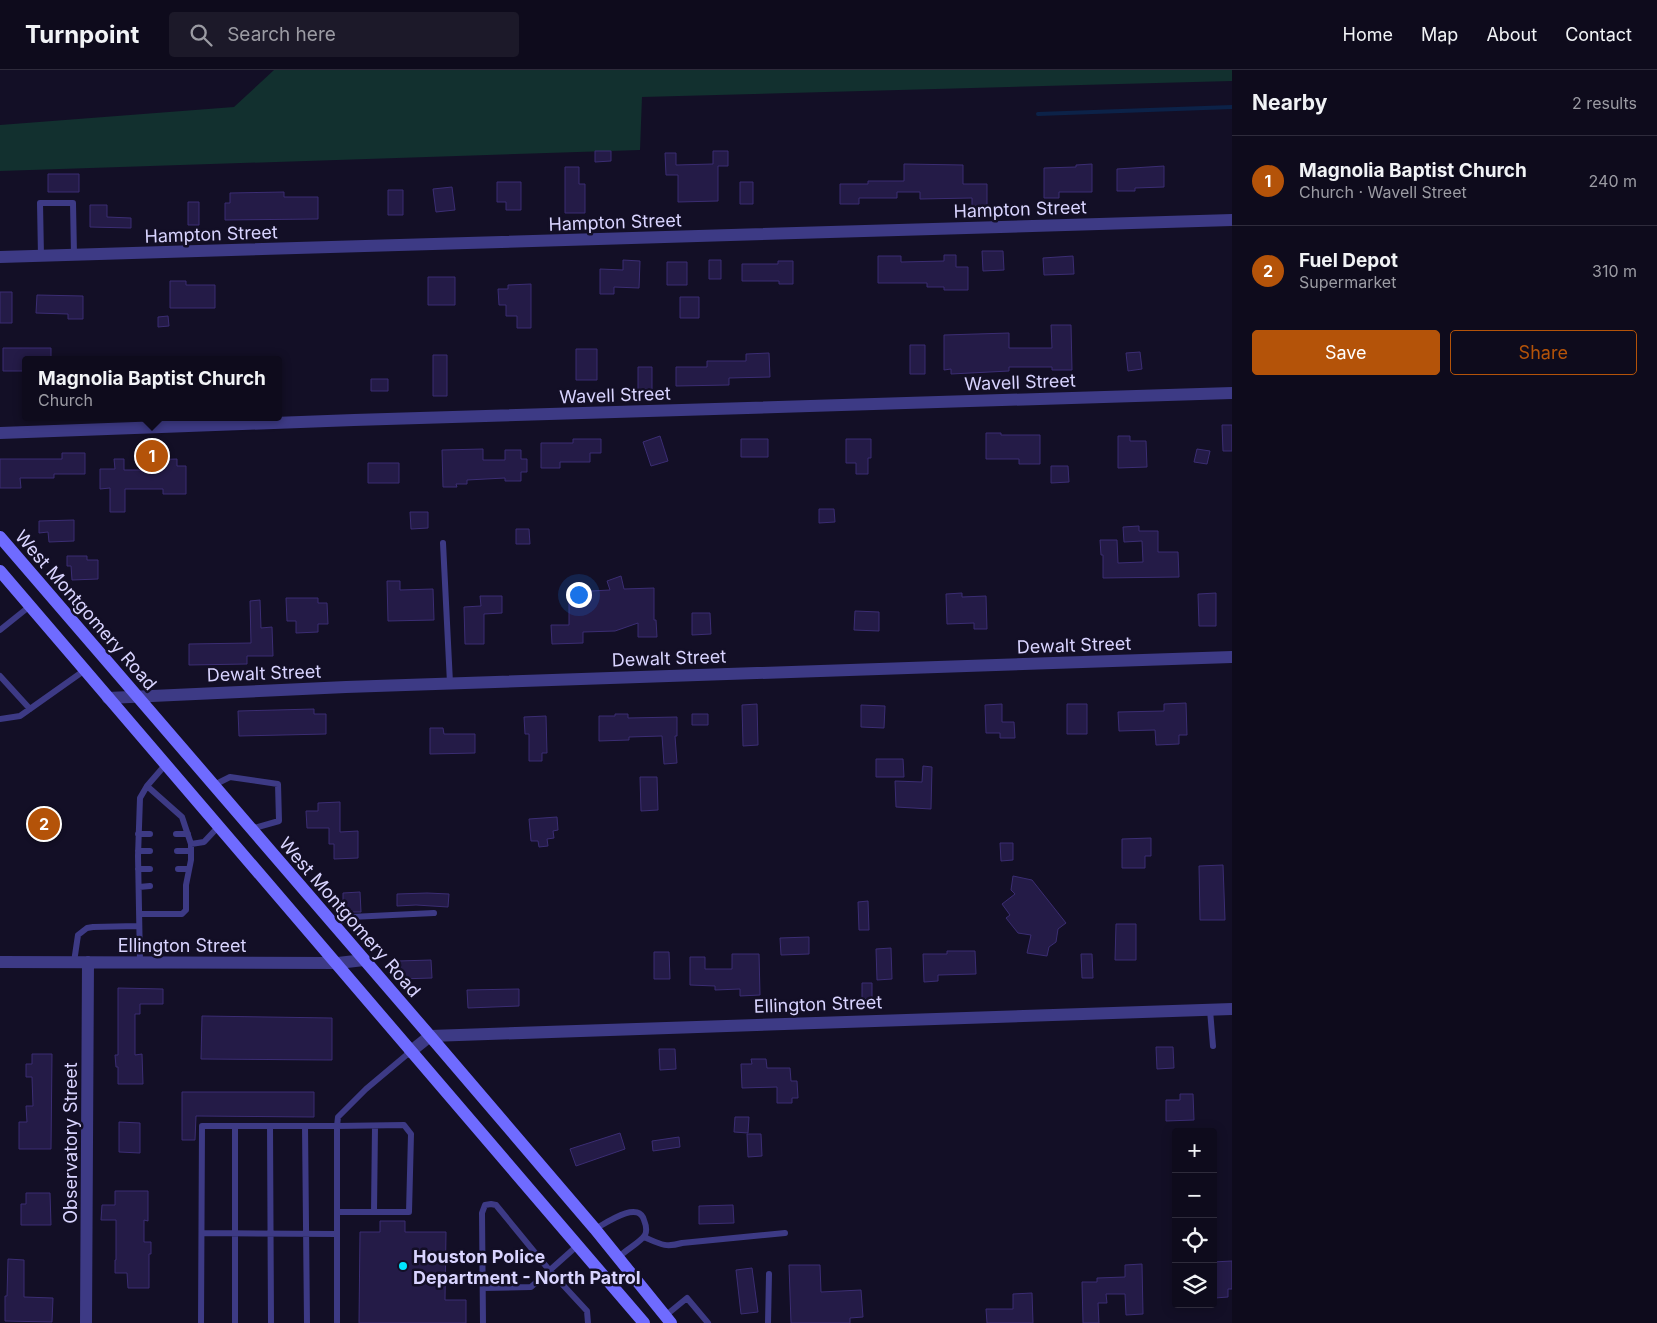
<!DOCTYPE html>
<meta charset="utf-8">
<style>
body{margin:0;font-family:Inter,sans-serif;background:#1c1929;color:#f1f3f6}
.controls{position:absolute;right:15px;bottom:15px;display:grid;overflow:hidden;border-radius:5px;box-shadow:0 2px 12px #0003}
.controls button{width:45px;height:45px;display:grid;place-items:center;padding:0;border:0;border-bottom:1px solid #2e2b3b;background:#0e0b1c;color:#f1f3f6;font:25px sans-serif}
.you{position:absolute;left:578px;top:524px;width:18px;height:18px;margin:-12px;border:4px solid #fff;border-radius:50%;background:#1a73e8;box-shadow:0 0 0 8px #1a73e833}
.badge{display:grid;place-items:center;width:32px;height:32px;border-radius:50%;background:#b45309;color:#fff;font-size:16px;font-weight:700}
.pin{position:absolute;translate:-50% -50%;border:2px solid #fff;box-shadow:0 1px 5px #0006}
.popup{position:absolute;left:22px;top:286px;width:260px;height:65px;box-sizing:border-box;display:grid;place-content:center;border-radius:5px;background:#0e0b1c;filter:drop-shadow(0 1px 4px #0005);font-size:16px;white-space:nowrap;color:#9b9ba3}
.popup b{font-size:19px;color:#f1f3f6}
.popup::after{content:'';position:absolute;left:50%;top:100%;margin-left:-10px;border:10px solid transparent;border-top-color:#0e0b1c}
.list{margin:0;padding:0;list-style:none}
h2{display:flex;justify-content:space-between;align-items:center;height:65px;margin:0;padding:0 20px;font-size:21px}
h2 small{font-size:16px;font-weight:400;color:#9b9ba3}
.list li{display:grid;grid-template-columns:32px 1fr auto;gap:15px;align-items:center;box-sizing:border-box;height:90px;padding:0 20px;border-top:1px solid #2e2b3b}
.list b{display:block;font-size:19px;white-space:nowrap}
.list p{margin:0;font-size:16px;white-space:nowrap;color:#9b9ba3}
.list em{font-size:16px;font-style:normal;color:#9b9ba3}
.actions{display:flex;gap:10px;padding:15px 20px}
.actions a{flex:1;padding:11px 0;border:1px solid #b45309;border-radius:5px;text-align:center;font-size:18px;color:#b45309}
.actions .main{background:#b45309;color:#fff}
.icon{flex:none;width:28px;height:28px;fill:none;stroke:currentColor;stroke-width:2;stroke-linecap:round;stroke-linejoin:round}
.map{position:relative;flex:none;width:1232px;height:1253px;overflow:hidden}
header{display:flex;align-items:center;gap:30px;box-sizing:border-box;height:70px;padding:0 25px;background:#0e0b1c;border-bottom:1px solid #2e2b3b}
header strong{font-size:24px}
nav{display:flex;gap:28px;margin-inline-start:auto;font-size:18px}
.search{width:350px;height:45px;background:#1c1929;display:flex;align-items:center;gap:12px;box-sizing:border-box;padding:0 18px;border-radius:5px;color:#9b9ba3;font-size:19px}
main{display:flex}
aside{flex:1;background:#0e0b1c}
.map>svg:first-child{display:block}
</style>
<header>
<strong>Turnpoint</strong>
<div class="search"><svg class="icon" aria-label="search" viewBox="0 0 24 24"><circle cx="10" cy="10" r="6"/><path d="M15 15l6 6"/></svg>Search here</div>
<nav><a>Home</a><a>Map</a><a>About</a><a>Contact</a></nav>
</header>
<main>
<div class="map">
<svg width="1232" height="1253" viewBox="0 0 1232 1253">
<rect width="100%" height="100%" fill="#130f26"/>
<path fill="#12302f" d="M 274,0 L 1232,0 L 1232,11 L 642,27 L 640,80 L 0,101 L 0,55 L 234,37 Z"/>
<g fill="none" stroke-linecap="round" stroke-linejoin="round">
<path stroke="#0c2248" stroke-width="4" d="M 1038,44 L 1232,37"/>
</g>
<path fill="#241b47" stroke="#3b2d73" d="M 595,81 L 611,81 L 611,91 L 595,92 Z
M 713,81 L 728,81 L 728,96 L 718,96 L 718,131 L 678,132 L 678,105 L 666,105 L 665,83 L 676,83 L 676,95 L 713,94 Z
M 904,94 L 963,95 L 963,114 L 987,114 L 987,136 L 972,136 L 972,128 L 920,129 L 920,122 L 897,122 L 897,128 L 859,128 L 859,134 L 840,134 L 840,114 L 868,114 L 868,111 L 904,111 Z
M 1092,94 L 1092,122 L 1059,122 L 1059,128 L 1044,128 L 1044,98 L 1076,97 L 1076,95 Z
M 1164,96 L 1164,117 L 1135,118 L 1135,121 L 1117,121 L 1117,99 Z
M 565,97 L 579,97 L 579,114 L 585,114 L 585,143 L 565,143 Z
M 48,104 L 79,104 L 79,122 L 48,122 Z
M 497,112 L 521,112 L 521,140 L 506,140 L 506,132 L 497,132 Z
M 740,112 L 753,112 L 753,134 L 740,134 Z
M 452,117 L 455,140 L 436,142 L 433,119 Z
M 388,120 L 403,120 L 403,145 L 388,145 Z
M 284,122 L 284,127 L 318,127 L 318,149 L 225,150 L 225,133 L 230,133 L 230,123 Z
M 188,132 L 199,132 L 199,155 L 188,155 Z
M 90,135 L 107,135 L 107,147 L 131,148 L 131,158 L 90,157 Z
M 982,181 L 1003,181 L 1004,200 L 983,201 Z
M 944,185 L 956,185 L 956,197 L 968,197 L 968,220 L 944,220 L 944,217 L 927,217 L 927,213 L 878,213 L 878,186 L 901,186 L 901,192 L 944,191 Z
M 1073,186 L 1074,204 L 1044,205 L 1043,188 Z
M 623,190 L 640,191 L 639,218 L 614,217 L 614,224 L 600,224 L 600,199 L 623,200 Z
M 709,190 L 721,190 L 721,209 L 709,209 Z
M 778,191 L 793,191 L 793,214 L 779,214 L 779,211 L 742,211 L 742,194 L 778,194 Z
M 667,192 L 687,192 L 687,215 L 667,215 Z
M 428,207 L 455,207 L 455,235 L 428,235 Z
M 170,211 L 186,211 L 186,215 L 215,215 L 215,238 L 170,238 Z
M 531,214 L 531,258 L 517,258 L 517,246 L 506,246 L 506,235 L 499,235 L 498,219 L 508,219 L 508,215 Z
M 0,222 L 12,222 L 12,253 L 0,253 Z
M 37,225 L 83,226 L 83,249 L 68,249 L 68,244 L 36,243 Z
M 680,227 L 699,227 L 699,248 L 680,248 Z
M 168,246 L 169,256 L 158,257 L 158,247 Z
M 1051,255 L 1071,255 L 1072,300 L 1052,300 L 1052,297 L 1009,297 L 1009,301 L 951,304 L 951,299 L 944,300 L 944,265 L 1009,263 L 1009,278 L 1052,278 Z
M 910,275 L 925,275 L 925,304 L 910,304 Z
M 3,278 L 51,278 L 51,290 L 26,290 L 26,301 L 3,301 Z
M 576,279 L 597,279 L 597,310 L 576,310 Z
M 1140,282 L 1142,299 L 1128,301 L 1126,283 Z
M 769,283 L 770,307 L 729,308 L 729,315 L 676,316 L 676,297 L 707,297 L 707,291 L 746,291 L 746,284 Z
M 433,285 L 447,285 L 447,326 L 433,326 Z
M 638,297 L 652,297 L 652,319 L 638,319 Z
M 371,309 L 388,309 L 388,321 L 371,321 Z
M 1222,355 L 1232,355 L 1232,381 L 1223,381 Z
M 986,363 L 1001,363 L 1001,365 L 1040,365 L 1040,394 L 1019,394 L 1019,389 L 986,389 Z
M 660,366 L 668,391 L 651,396 L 643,372 Z
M 1118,366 L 1130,366 L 1130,371 L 1146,371 L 1147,397 L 1118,398 Z
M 573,369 L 601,369 L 601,383 L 590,383 L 590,392 L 560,392 L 560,398 L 541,398 L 541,373 L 573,373 Z
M 741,369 L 768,369 L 768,387 L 741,387 Z
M 846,369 L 871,369 L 871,388 L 868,388 L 868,404 L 856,404 L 856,393 L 846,393 Z
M 483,379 L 483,390 L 505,390 L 505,380 L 521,380 L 521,389 L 527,389 L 527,402 L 521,402 L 521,411 L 505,411 L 505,408 L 467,410 L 467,414 L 456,414 L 457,417 L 443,417 L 442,380 Z
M 1197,379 L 1210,381 L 1207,394 L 1194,392 Z
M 62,383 L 85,383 L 85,404 L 54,404 L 54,408 L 20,408 L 21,418 L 0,418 L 0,389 L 62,389 Z
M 114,389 L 124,389 L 124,400 L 144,400 L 144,390 L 177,389 L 177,396 L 186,396 L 186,424 L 163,424 L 163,419 L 125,419 L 125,442 L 110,442 L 110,418 L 100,419 L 100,399 L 115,399 Z
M 368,393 L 399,393 L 399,413 L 368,413 Z
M 1051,396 L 1068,396 L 1069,412 L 1051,413 Z
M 819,439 L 834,439 L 835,452 L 819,453 Z
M 410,442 L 428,442 L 428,458 L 411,459 Z
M 74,450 L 74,471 L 49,472 L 48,462 L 39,463 L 39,451 Z
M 1139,456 L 1139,461 L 1158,461 L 1158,482 L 1178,482 L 1179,507 L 1103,508 L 1103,485 L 1101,485 L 1100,470 L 1117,470 L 1118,493 L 1143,492 L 1142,471 L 1124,472 L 1123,457 Z
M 516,459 L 529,459 L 530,474 L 516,474 Z
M 67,486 L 87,486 L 87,490 L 98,490 L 98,509 L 72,510 L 71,496 L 67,496 Z
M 621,506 L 624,519 L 654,518 L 654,550 L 656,550 L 657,567 L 638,567 L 638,553 L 615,561 L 583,562 L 583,573 L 552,574 L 551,555 L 569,555 L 569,529 L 591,529 L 591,521 L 610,520 L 607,511 Z
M 387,511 L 400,511 L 400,520 L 433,519 L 434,550 L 388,551 Z
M 962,523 L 962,527 L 986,526 L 987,559 L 974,559 L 974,553 L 947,554 L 946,524 Z
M 1216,523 L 1216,556 L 1199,556 L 1198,524 Z
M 480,526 L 502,526 L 502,543 L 484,544 L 484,574 L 465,574 L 464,537 L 481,536 Z
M 286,528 L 318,528 L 318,533 L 327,533 L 328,554 L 318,554 L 318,562 L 296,563 L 296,551 L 287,551 Z
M 260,530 L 261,558 L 272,557 L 273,586 L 247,586 L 247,594 L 189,595 L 189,574 L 251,573 L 250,531 Z
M 855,541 L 879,542 L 879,561 L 854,560 Z
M 692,543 L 710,543 L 711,564 L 692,565 Z
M 1186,633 L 1187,665 L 1179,665 L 1179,674 L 1156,675 L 1155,660 L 1119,661 L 1118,642 L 1164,641 L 1164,634 Z
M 757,634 L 758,675 L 743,676 L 742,635 Z
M 1002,634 L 1002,652 L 1014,652 L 1015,668 L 1000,668 L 1000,663 L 986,663 L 985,635 Z
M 1067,634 L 1087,634 L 1087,664 L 1067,664 Z
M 861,635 L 885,636 L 884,658 L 861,657 Z
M 314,639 L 314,644 L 326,644 L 326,664 L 239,666 L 238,641 Z
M 615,644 L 628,644 L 628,648 L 677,647 L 677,666 L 675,666 L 677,693 L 664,694 L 662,666 L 629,667 L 629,670 L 599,671 L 599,646 L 615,646 Z
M 692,644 L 708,644 L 708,655 L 692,655 Z
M 546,646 L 547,683 L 542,683 L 542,691 L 529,691 L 529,664 L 525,664 L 524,647 Z
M 430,658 L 443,658 L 444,664 L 475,664 L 475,683 L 430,684 Z
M 876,689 L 903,689 L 904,707 L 876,707 Z
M 923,696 L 932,697 L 931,739 L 896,737 L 895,711 L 922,712 Z
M 640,707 L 657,707 L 658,740 L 641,741 Z
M 340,732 L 340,762 L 358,761 L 358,788 L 334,789 L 334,774 L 329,774 L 329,758 L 307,758 L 306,741 L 318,741 L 318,733 Z
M 557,747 L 558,760 L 553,761 L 554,768 L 547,769 L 548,776 L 539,777 L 538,771 L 531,771 L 529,749 Z
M 1151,768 L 1151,786 L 1145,786 L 1145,798 L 1122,798 L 1122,769 Z
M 1000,773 L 1013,773 L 1013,790 L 1001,791 Z
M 1223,795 L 1225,850 L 1200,850 L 1199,796 Z
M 1013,806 L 1032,810 L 1066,853 L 1058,859 L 1056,872 L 1049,877 L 1047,886 L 1027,883 L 1031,865 L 1018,863 L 1006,848 L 1010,845 L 1002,834 L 1015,824 L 1011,820 Z
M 360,822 L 361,842 L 343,842 L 343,823 Z
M 427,823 L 449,824 L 448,837 L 416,835 L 397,836 L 397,824 Z
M 868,831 L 869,860 L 859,860 L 858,832 Z
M 1116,854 L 1136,854 L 1136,890 L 1115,890 Z
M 809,867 L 809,884 L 781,885 L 780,868 Z
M 891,878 L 892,909 L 877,910 L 876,879 Z
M 947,881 L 975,881 L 976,904 L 938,905 L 938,911 L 924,912 L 923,884 L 947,884 Z
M 654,882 L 669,882 L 670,909 L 654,909 Z
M 732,884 L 759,884 L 760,925 L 740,926 L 740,919 L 715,920 L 715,916 L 690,915 L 690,887 L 705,887 L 705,899 L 732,899 Z
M 1081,884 L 1092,884 L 1093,908 L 1082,908 Z
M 431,890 L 432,908 L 399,909 L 398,891 Z
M 862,913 L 872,913 L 872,928 L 862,929 Z
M 118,918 L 163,919 L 163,934 L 140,934 L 140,944 L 135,944 L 135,985 L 142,984 L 143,1014 L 118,1014 L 118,997 L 116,997 L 115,985 L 118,985 Z
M 519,919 L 519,936 L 468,938 L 467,920 Z
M 202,946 L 332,948 L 332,990 L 201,989 Z
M 1156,977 L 1173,977 L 1174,998 L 1157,999 Z
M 659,979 L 675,979 L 676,999 L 660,1000 Z
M 32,984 L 52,984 L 51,1079 L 19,1079 L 19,1052 L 27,1052 L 26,1036 L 33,1036 L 32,1007 L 26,1007 L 26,994 L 32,994 Z
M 751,989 L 766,989 L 767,998 L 790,998 L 791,1011 L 797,1011 L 798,1028 L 792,1028 L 792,1033 L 777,1033 L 777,1017 L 742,1018 L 741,994 L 752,994 Z
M 182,1022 L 314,1022 L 314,1047 L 196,1046 L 195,1070 L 182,1070 Z
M 1180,1024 L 1193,1024 L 1194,1050 L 1166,1051 L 1166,1030 L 1180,1030 Z
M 735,1047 L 749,1047 L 748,1063 L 734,1062 Z
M 119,1052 L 140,1053 L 140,1083 L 119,1082 Z
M 620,1063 L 625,1079 L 576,1096 L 570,1079 Z
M 747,1064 L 761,1064 L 762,1086 L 748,1087 Z
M 679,1067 L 680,1077 L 653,1081 L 652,1071 Z
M 115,1121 L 148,1121 L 148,1151 L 144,1150 L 144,1172 L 151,1172 L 151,1184 L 149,1184 L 149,1218 L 128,1218 L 127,1203 L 115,1203 L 115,1190 L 116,1190 L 116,1150 L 101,1150 L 102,1135 L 115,1135 Z
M 26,1123 L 50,1123 L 51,1155 L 21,1155 L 21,1134 L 26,1134 Z
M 733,1135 L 734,1153 L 699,1154 L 699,1136 Z
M 380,1151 L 405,1151 L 405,1162 L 446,1162 L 445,1230 L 466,1230 L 466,1253 L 359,1253 L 360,1162 L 380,1162 Z
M 8,1189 L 24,1190 L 24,1227 L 53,1228 L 52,1252 L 5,1251 L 5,1226 L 7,1226 Z
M 1232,1191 L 1232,1219 L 1228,1219 L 1228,1227 L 1215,1228 L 1213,1192 Z
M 1142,1194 L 1143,1244 L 1126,1245 L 1125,1224 L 1106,1224 L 1107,1233 L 1098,1233 L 1099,1253 L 1083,1253 L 1082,1212 L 1097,1212 L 1097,1208 L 1125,1207 L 1125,1195 Z
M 789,1195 L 820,1195 L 821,1222 L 861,1220 L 863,1247 L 850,1248 L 850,1253 L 791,1253 Z
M 752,1198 L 758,1242 L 741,1244 L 736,1200 Z
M 1032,1223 L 1033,1253 L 987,1253 L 986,1239 L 1013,1239 L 1013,1224 Z"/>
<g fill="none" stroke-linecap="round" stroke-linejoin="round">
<path stroke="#3d3a85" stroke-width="6" d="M 41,186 L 40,133 L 73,133 L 74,185
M 443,473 L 450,613
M 0,560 L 30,536
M 0,606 L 30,639
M 0,649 L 20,646 L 85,600
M 214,715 L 230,707 L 278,714 L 279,751 L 251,759
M 147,716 L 182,747 L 191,774 L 204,772 L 219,756
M 138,764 L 150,764
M 176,764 L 188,764
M 138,781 L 150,781
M 177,781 L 191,781
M 138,799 L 150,799
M 178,799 L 188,799
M 139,817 L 150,816
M 140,844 L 182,844 L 186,840 L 186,815 L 191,790 L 191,774
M 333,854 L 351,847 L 434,843
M 74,892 L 78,865 L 87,858 L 93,857 L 138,856
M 140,892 L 138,786 L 140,728 L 147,716 L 166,694
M 1210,940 L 1213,976
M 270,1056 L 271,1253
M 305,1056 L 307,1253
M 374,1142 L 375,1056
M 595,1159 C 606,1153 638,1130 644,1150 C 646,1155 647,1161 645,1165 C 641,1172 624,1181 618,1188
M 202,1163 L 337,1164
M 644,1167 C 660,1174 665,1178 682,1173 L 785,1163
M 483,1218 L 531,1217 L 578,1175
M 665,1246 L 687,1228 L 708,1253
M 201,1253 L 202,1056 L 337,1056 L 338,1047 L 366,1019 L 410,982
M 235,1253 L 235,1056
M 337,1253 L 337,1056 L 404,1055 L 411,1064 L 409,1142 L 337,1142
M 483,1253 L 482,1143 L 485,1135 L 491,1134 L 496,1135 L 550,1201 L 587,1241 L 588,1253
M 768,1253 L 769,1204"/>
<path stroke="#3d3a85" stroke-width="12" d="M 0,187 L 1232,150
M 0,363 L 354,350 L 1232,323
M 108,628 L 346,617 L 1232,587
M 0,892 L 338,893 L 364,890
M 410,982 L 430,966 L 1232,939
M 86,1253 L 88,892"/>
<path stroke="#6f6bff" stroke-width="12" d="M 0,467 L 430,966 L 595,1159 L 671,1253
M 0,501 L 644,1253"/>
</g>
<circle fill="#00e5ff" stroke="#130f26" stroke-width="2" cx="403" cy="1196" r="5"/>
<g text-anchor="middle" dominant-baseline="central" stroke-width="5" stroke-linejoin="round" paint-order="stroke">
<g font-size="18" fill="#d9d4ff" stroke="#130f26">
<text transform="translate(1020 139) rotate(-2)">Hampton Street</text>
<text transform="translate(615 152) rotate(-2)">Hampton Street</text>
<text transform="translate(211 164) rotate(-2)">Hampton Street</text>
<text transform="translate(1020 312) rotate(-2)">Wavell Street</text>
<text transform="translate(615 325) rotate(-2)">Wavell Street</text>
<text transform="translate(86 540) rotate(49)">West Montgomery Road</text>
<text transform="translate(1074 575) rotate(-2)">Dewalt Street</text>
<text transform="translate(669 588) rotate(-2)">Dewalt Street</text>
<text transform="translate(264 603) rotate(-2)">Dewalt Street</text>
<text transform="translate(350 847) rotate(49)">West Montgomery Road</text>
<text x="182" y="875">Ellington Street</text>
<text transform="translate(818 934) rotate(-2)">Ellington Street</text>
<text transform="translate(70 1073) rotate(-90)">Observatory Street</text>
</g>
<g font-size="18" font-weight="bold" fill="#d9d4ff" stroke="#130f26" text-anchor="start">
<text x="413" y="1186">Houston Police<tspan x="413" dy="21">Department - North Patrol</tspan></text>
</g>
</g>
</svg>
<div class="controls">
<button>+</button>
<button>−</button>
<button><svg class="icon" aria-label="locate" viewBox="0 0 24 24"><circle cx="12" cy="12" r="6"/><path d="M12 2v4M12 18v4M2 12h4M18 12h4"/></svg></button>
<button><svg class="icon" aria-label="layers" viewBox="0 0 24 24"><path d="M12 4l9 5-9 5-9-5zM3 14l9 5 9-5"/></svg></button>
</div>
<div class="you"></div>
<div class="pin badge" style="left:152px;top:386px">1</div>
<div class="popup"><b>Magnolia Baptist Church</b>Church</div>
<div class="pin badge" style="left:44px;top:754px">2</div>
</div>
<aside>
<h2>Nearby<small>2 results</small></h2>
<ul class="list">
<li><span class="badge">1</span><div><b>Magnolia Baptist Church</b><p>Church · Wavell Street</p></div><em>240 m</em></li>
<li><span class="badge">2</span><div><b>Fuel Depot</b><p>Supermarket</p></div><em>310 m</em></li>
</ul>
<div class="actions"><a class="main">Save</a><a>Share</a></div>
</aside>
</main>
